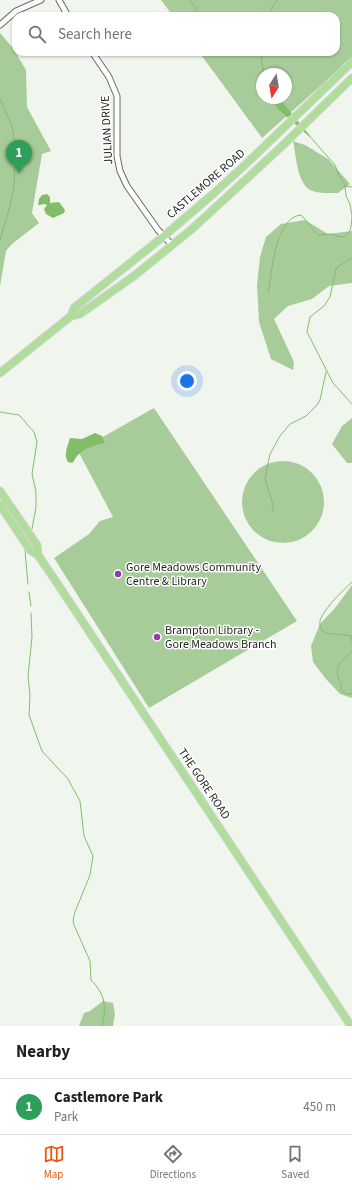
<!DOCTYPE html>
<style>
body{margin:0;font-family:"Source Sans 3",sans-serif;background:#f2f2f2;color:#202124}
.compass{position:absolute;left:256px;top:68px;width:36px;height:36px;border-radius:50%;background:#fff;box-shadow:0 1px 3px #0004;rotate:191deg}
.you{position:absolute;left:187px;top:381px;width:14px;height:14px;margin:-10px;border:3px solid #fff;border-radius:50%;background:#1a73e8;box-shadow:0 0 0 6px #1a73e833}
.badge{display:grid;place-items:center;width:26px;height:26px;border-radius:50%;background:#ea580c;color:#fff;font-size:13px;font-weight:700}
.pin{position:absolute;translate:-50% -33px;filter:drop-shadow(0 1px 2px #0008)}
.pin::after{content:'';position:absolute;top:21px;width:14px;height:12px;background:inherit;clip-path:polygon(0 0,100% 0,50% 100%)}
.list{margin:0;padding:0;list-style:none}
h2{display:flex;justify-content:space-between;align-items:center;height:52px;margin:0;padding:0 16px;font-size:17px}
h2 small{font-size:13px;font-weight:400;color:#757577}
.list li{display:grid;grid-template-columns:26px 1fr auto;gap:12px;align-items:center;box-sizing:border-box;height:56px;padding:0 16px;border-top:1px solid #e0e0e0}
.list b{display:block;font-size:15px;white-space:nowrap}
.list p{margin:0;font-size:13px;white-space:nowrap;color:#757577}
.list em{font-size:13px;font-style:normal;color:#757577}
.icon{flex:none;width:22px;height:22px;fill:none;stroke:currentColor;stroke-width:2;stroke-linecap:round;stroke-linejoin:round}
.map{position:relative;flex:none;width:352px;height:1026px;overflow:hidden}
.search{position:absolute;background:#fff;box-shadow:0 1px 3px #0004;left:12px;right:12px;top:12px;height:44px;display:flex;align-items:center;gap:10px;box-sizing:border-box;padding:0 14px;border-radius:12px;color:#757577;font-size:15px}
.sheet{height:108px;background:#fff}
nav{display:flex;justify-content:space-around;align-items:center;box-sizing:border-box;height:56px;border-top:1px solid #e0e0e0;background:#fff;font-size:11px;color:#757577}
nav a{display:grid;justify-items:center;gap:2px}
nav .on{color:#ea580c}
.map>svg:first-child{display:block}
</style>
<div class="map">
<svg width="352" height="1026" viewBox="0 0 352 1026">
<rect width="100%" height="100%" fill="#f0f6ee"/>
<path fill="#a8cc99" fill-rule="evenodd" d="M 161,0 L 352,0 L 352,58 L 262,138 L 199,52 L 336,52 L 336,16 L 173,16 ZM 262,74 L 286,74 L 286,98 L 262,98 Z
M 0,33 L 13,48 L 26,70 L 27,107 L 51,151 L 42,154 L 32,213 L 39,223 L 12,244 L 6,251 L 0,286 Z
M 293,141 L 305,145 L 328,159 L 350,184 L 338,193 C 330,193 318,194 310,190 C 297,182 296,155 293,141 Z
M 305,220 L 328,234 L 352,231 L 352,283 L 329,286 L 312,299 L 288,306 L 274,319 L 294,362 L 293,370 L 271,359 L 259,322 L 257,285 L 260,257 L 266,237 L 281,224 Z
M 154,408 L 297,621 L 149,708 L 54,558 L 89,534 L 100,521 L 113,517 L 78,451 Z
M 352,418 L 352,463 L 347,463 L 332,444 L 342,426 Z
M242 502a41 41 0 1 1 82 0a41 41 0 1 1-82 0Z
M 352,585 L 352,698 L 340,694 L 326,679 L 313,662 L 311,646 L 320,624 L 335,608 Z
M 103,1001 L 113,1003 L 115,1014 L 113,1026 L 79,1026 L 84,1013 L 90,1011 Z"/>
<path fill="#83bd6a" d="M 271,98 L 279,98 L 311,137 L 312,139 L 278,109 Z
M 47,194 L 50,197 L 50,203 L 59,202 L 65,210 L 64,213 L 53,218 L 46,214 L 44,209 L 47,205 L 44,204 L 40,205 L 38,205 L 39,199 L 42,195 Z
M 95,433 L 102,436 L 105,443 C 96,445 87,447 79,454 C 75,457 75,461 72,463 L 68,462 C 63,454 68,446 70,438 L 82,439 Z"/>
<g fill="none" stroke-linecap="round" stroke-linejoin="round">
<path stroke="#83bd6a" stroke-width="1" d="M 190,0 L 201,16
M 269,16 L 271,9 L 277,0
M 263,52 L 261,59 L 264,74
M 0,99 L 12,126 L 15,144 L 21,159 L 14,167 C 17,192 6,217 0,240
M 345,186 L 352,187
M 352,258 L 339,266 L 336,269 L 330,297 L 324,306 L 310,317 L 307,332 L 333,383 L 352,404
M 268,293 C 272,273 275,217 301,215 C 308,221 311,229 318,235 L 331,234 L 341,237 L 345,236 L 349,233 L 351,227 L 352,216 L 350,204 L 346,196 L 345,185 L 339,175 L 335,165 L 312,139
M 0,412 L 19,415 L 34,432 L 37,442 L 32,474 L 36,492 L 36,507 L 32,529
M 272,511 L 273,505 L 265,479 L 270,454 L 280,436 L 290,424 L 306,416 L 317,405 L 320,400 L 326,372
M 25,551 L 28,584
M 352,582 C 342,591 327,606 321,618 C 319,622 320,626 321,630 L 326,633 L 351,636 L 352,642
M 29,592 L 31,606
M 31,613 L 32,637 L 28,676 L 30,695 L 29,715 L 42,751 L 68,779 L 80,801 L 84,836 L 93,856 L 90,875 L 75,912 L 73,920 L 74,925 L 90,961 L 91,980 C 105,994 107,1007 102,1026
M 352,652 C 345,657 334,666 338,677 C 340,683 342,682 341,690 L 346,694 L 352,694"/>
<defs>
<path id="minor" d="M 59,0 L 68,16
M 0,25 L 16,11 L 41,0
M 92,52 L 109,77 L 117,96 L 117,156 L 120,171 L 127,186 L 158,230 L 172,245"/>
<path id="major" d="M 71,316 L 74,308 L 164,236 L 213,194 L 246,164 L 352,62
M 0,373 L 71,316 L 80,314 L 134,276 L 192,229 L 280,148 L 352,78
M 0,491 L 37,545 L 38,555
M 0,505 L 30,550 L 38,555 L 57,583 L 351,1026"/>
</defs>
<use href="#minor" stroke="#676c66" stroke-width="7"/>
<use href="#major" stroke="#d3d4d3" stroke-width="9"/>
<use href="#minor" stroke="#fff" stroke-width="5"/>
<use href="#major" stroke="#b0dd9b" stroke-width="7"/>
</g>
<g fill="#903dab" stroke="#fff" stroke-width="1.5">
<circle cx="118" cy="574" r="4"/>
<circle cx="157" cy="637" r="4"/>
</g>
<g text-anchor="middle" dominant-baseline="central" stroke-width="3" stroke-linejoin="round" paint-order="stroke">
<g font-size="12" fill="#242624" stroke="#fff">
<text transform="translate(107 130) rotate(-93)">JULIAN DRIVE</text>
<text transform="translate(206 184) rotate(-41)">CASTLEMORE ROAD</text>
<text transform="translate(204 784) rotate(56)">THE GORE ROAD</text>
</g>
<g font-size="12" fill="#242624" stroke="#fff" text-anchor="start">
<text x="126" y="567">Gore Meadows Community<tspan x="126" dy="14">Centre &amp; Library</tspan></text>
<text x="165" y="630">Brampton Library -<tspan x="165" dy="14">Gore Meadows Branch</tspan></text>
</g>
</g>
</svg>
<svg class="compass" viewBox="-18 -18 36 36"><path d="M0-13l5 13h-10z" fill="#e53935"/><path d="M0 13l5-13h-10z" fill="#757577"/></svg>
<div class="you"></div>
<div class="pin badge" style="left:19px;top:173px;background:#2e9e5b">1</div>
<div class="search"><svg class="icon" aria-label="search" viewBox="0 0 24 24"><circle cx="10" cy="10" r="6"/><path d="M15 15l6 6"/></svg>Search here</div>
</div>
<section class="sheet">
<h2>Nearby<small></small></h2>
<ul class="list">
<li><span class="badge" style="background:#2e9e5b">1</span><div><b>Castlemore Park</b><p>Park</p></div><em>450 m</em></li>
</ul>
</section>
<nav>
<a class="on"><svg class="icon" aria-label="map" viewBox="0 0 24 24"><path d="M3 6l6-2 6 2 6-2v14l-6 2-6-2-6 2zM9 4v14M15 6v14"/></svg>Map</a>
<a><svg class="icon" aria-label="directions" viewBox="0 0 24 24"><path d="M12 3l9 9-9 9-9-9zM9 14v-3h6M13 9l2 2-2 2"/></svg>Directions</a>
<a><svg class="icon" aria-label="saved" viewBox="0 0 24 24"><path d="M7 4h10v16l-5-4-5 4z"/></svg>Saved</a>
</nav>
